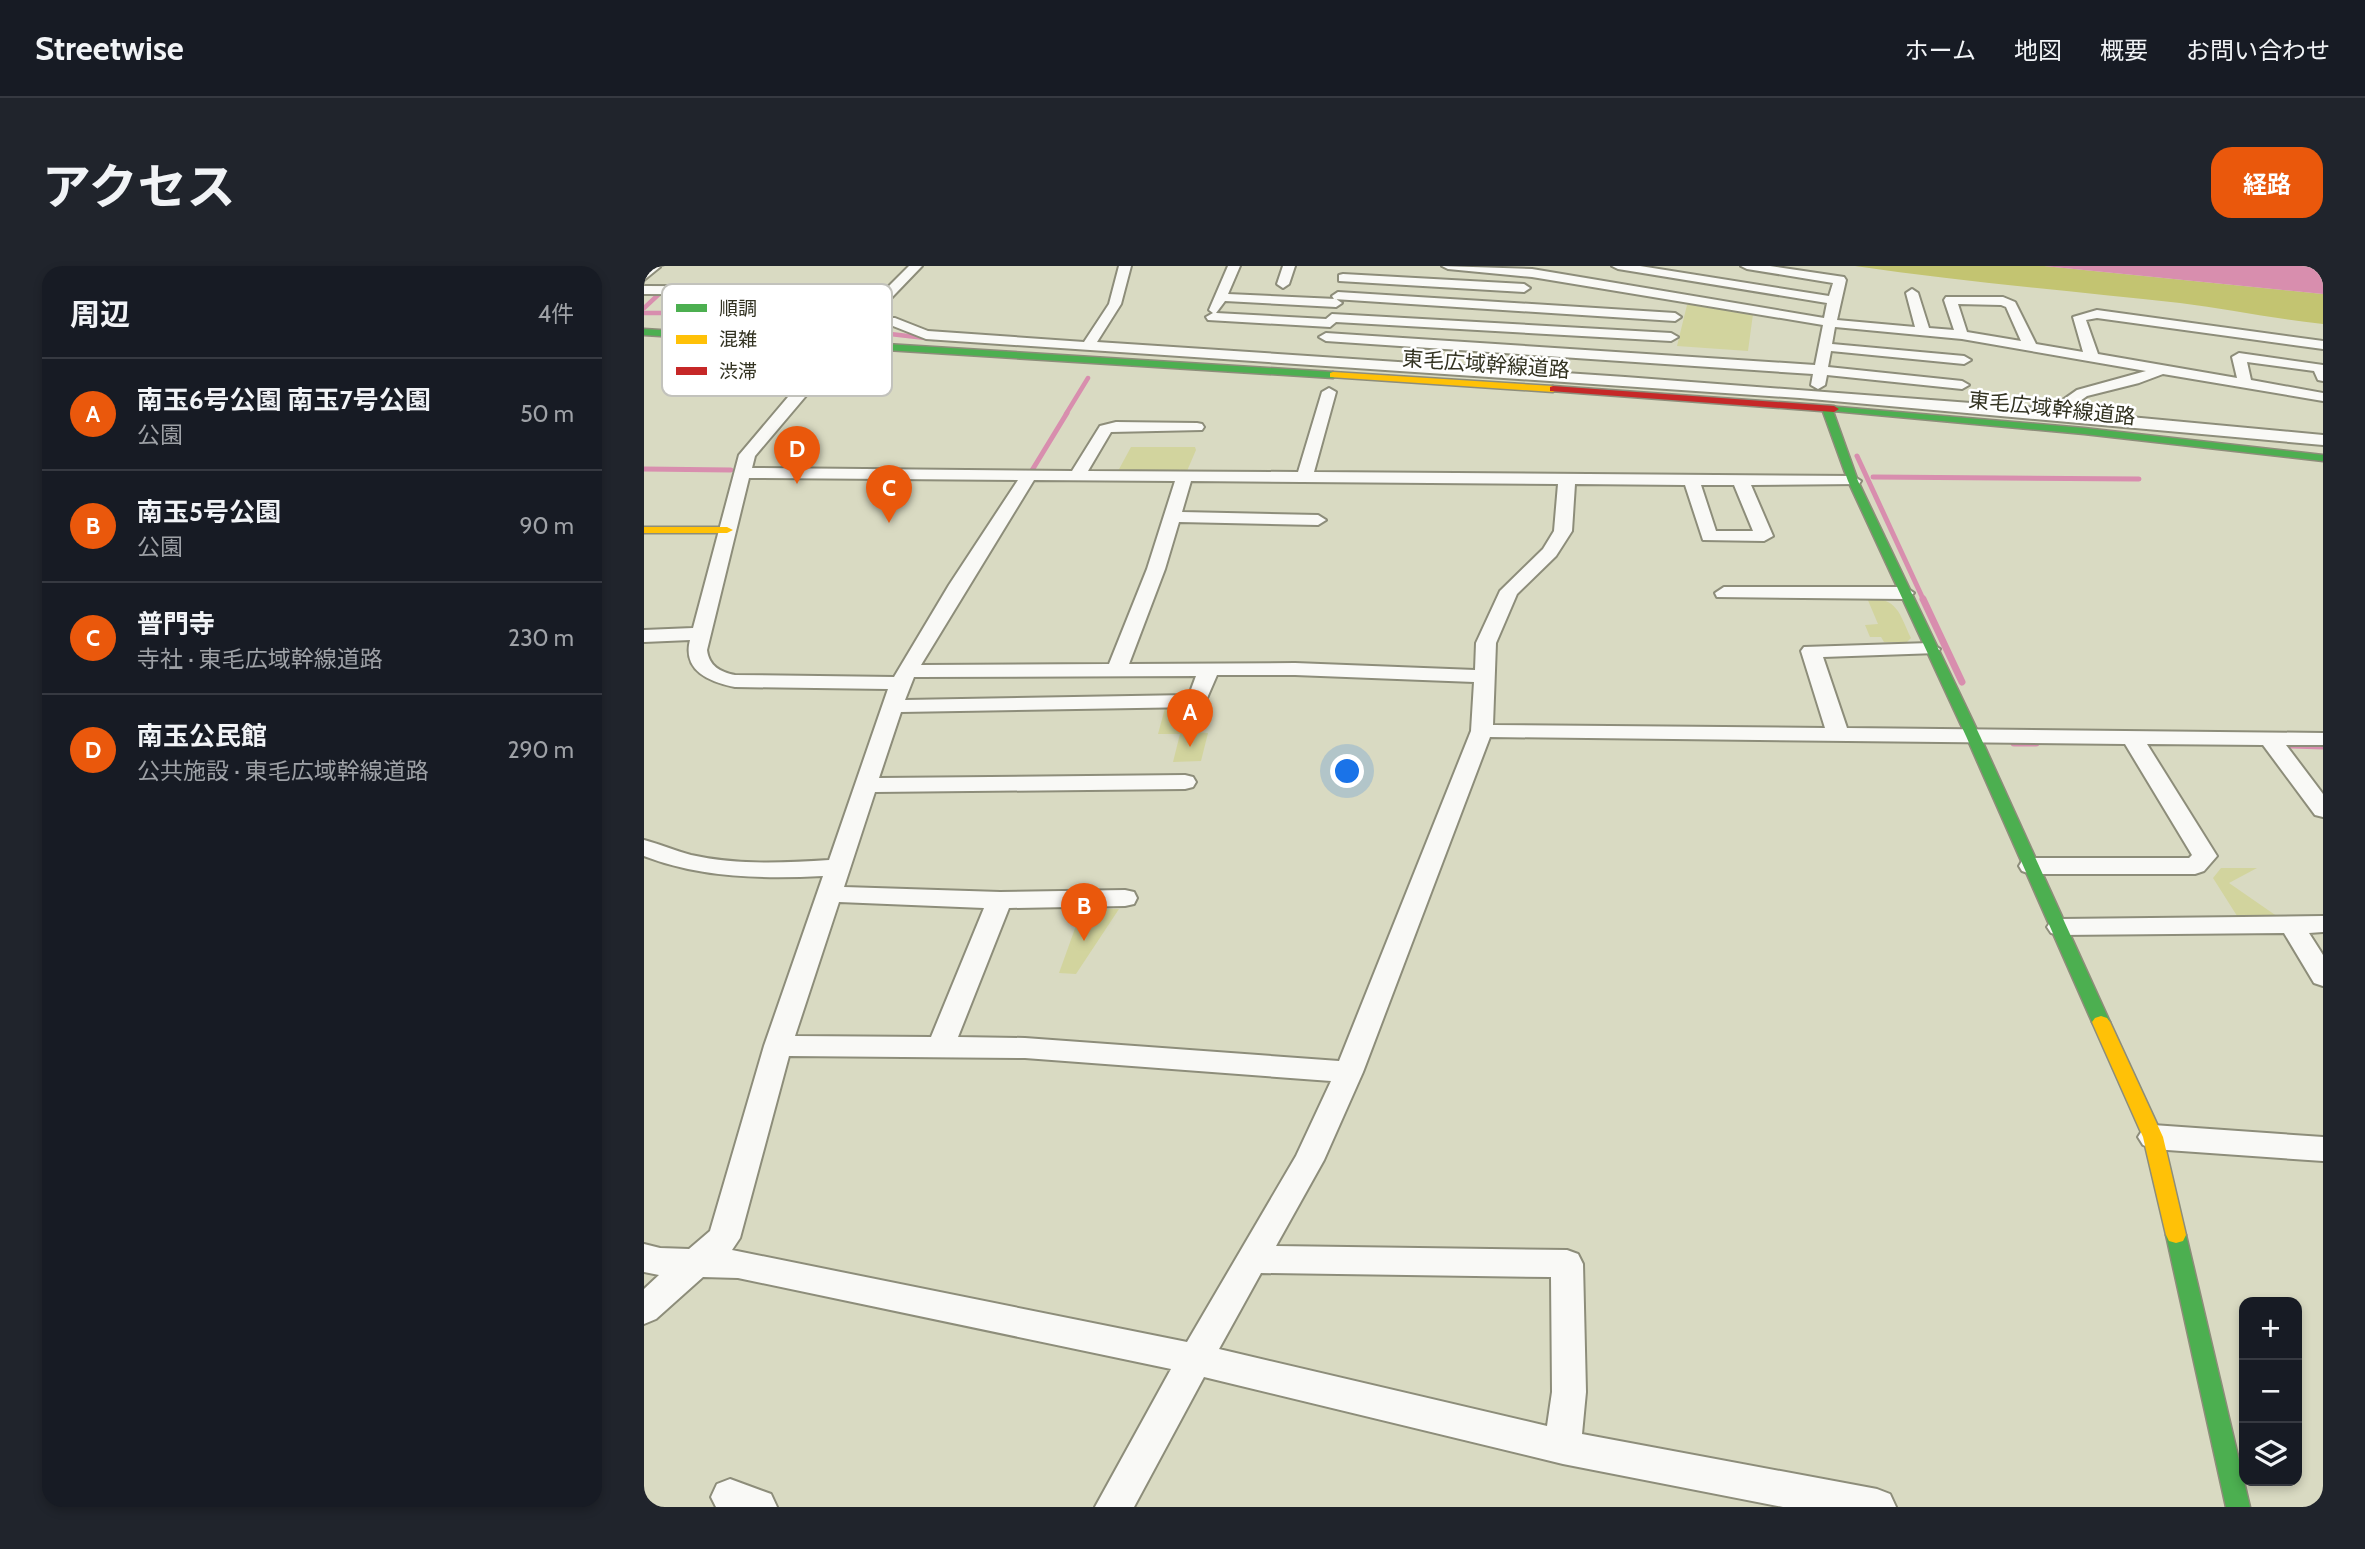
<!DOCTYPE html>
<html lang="ja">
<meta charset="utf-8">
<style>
body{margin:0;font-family:Cabin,"Noto Sans JP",sans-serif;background:#20242c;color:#f1f3f6}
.controls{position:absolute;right:21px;bottom:21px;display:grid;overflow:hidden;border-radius:14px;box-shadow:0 4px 10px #0003}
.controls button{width:63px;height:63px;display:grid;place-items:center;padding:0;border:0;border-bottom:2px solid #363941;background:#171b24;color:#f1f3f6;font:35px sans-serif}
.you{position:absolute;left:704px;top:506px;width:24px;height:24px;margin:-18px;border:5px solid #fff;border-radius:50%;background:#1a73e8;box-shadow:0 0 0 10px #1a73e833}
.badge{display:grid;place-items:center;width:46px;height:46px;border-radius:50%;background:#ea580c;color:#fff;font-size:23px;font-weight:700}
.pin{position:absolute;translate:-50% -58px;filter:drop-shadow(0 2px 4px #0008)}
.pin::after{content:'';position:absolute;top:37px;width:24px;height:21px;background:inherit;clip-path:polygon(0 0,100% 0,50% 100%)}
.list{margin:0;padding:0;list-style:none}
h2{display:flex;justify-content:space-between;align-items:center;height:91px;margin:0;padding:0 28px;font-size:30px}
h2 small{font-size:23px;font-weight:400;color:#9ea1a6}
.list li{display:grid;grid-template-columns:46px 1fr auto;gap:21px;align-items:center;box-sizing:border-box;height:112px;padding:0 28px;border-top:2px solid #363941}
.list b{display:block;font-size:26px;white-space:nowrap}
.list p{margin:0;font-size:23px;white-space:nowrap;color:#9ea1a6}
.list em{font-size:23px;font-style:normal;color:#9ea1a6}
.icon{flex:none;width:38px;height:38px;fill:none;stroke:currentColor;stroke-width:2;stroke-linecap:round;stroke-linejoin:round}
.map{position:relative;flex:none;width:1679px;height:1241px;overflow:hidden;border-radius:21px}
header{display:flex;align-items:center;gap:42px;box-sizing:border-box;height:98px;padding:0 35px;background:#171b24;border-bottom:2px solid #363941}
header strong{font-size:33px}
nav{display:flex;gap:38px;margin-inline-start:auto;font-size:24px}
.intro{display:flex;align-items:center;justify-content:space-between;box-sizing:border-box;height:168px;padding:0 42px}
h1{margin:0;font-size:49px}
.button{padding:18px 32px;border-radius:21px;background:#ea580c;color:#fff;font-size:24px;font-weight:700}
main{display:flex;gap:42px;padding:0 42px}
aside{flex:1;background:#171b24;border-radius:21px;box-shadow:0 4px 10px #0003}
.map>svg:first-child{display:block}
</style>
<header>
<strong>Streetwise</strong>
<nav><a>ホーム</a><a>地図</a><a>概要</a><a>お問い合わせ</a></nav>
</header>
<div class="intro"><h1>アクセス</h1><a class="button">経路</a></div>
<main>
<aside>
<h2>周辺<small>4件</small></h2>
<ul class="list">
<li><span class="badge">A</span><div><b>南玉6号公園 南玉7号公園</b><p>公園</p></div><em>50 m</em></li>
<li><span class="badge">B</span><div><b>南玉5号公園</b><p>公園</p></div><em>90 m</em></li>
<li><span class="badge">C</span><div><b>普門寺</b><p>寺社 · 東毛広域幹線道路</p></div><em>230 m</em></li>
<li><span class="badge">D</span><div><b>南玉公民館</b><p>公共施設 · 東毛広域幹線道路</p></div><em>290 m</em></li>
</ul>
</aside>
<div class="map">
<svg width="1679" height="1241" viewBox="0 0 1679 1241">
<rect width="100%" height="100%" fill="#d9dac2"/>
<path fill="#d2d49e" d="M 1047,38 L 1109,48 L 1104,85 L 1033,80 L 1043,39 Z
M 487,181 L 551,181 L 552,184 L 543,205 L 474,205 Z
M 1223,332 C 1254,332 1255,347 1267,372 L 1263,376 L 1240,376 L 1237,371 L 1226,371 L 1221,359 L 1234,358 Z
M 556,441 L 549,466 L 564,467 L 557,495 L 529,496 L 536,468 L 514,468 L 521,442 Z
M 1577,602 L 1613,602 L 1585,617 L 1637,653 L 1595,653 L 1569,612 Z
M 438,643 L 475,643 L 432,708 L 415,707 Z"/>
<path fill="#c3c471" d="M 1211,0 L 1400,0 L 1679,28 L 1679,58 C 1631,53 1584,43 1536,37 C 1428,25 1319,16 1211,0 Z"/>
<path fill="#d88eae" d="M 1400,0 L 1679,0 L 1679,28 Z"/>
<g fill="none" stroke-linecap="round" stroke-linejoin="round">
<path stroke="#d88eae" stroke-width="4.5" d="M 0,42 L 14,29
M 217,46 L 236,28 L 227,27
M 0,47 L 45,47 L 28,59
M 220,65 L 290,73
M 422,148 L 444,112"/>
<path stroke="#d88eae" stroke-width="5" d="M 1213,190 L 1280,335
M 0,203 L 87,204
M 387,206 L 423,147
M 1229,211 L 1495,213"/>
<path stroke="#d88eae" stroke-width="7" d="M 1279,333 L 1318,416
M 1370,477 L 1392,477
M 1647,479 L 1679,480"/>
<defs>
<path id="street" d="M 0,0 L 15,0 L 16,1 L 0,14 Z
M 265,0 L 278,0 L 228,52 L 251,52 L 284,65 L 440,76 L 465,38 L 475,0 L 487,0 L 477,38 L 453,76 L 981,111 L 1406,143 L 1433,124 L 1502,105 L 1318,73 L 1191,61 L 1188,78 L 1320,90 L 1327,94 L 1320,98 L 1187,85 L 1184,101 L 1318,115 L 1325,119 L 1318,123 L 1183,109 L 1181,119 L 1174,123 L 1167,119 L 1169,108 L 682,75 L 675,71 L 682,67 L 1171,99 L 1179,59 L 888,11 L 804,3 L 798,0 L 888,3 L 1180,52 L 1183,37 L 974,3 L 968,0 L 996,0 L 1185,30 L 1189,17 L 1103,3 L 1097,0 L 1126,0 L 1200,11 L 1202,14 L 1193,54 L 1271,61 L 1262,27 L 1268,23 L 1274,27 L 1285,62 L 1310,64 L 1300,34 L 1302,31 L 1359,31 L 1371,36 L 1392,78 L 1439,86 L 1429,51 L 1453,44 L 1679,75 L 1679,83 L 1453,52 L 1442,54 L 1454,88 L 1593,112 L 1588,91 L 1595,87 L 1679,99 L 1679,115 L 1674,114 L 1670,105 L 1603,96 L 1607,114 L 1679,127 L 1679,135 L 1519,108 L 1495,117 L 1443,130 L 1422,145 L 1679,169 L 1679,179 L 1156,132 L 282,73 L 249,60 L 221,60 L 111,190 L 108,202 L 428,205 L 456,160 L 472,156 L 553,157 L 558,158 L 560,161 L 558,164 L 467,166 L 444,205 L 654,206 L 678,126 L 685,122 L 692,126 L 670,206 L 1209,210 L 1217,215 L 1215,218 L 1107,219 L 1129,270 L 1120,275 L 1059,274 L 1041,219 L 931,218 L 928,265 L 912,290 L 873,328 L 852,377 L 849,459 L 1181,462 L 1157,385 L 1160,381 L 1286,377 L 1296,383 L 1293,387 L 1179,391 L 1203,462 L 1679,467 L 1679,479 L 1642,479 L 1679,528 L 1679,551 L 1671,549 L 1619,479 L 1503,478 L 1573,590 L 1560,605 L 1551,608 L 1387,608 L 1378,605 L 1375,600 L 1378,595 L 1387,592 L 1545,592 L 1548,589 L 1481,478 L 846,471 L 719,806 L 680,894 L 632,980 L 923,984 L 934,988 L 939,998 L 942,1126 L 938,1168 L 1233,1223 L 1246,1228 L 1252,1241 L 1139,1241 L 919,1198 L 560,1111 L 490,1241 L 451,1241 L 527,1103 L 94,1012 L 59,1011 L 12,1053 L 0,1058 L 0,1023 L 15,1009 L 0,1006 L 0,978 L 16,982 L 45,983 L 66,965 L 120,780 L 179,610 C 118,613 57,612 0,590 L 0,574 C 16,578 31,585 47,589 C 92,599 139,597 185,594 L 244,423 L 91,421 C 66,416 38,405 46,374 L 0,376 L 0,364 L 49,362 L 95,189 L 193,73 L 237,29 L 0,28 L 0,20 L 244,21 ZM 1314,38 L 1357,39 L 1362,41 L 1377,75 L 1323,66 ZM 105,212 L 374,214 L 305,319 L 250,411 L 91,409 C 76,406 65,400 63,384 ZM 390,214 L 531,215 L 503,303 L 465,398 L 277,399 ZM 547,215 L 914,218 L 910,265 L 899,283 L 856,325 L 832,377 L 831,404 L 651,397 L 485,398 L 521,303 L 535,256 L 674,259 L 682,254 L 674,249 L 538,246 ZM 1057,219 L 1090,219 L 1109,265 L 1072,265 ZM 573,409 L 651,409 L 830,416 L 827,465 L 695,795 L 381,772 L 314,771 L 365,642 L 481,640 L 490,638 L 493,632 L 490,626 L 481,624 L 356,626 L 200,621 L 231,526 L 541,523 L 549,521 L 552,516 L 549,511 L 541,509 L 235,512 L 257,446 L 553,441 L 560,439 ZM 552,410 L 545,429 L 261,434 L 270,411 ZM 195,636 L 340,642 L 287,771 L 151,770 ZM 145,790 L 381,792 L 687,815 L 652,890 L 543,1076 L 88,984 L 96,972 ZM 617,1007 L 907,1011 L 908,1126 L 903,1160 L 575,1083 Z
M 584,0 L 596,0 L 584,28 L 692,33 L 698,37 L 692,41 L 581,35 L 572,47 L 682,53 L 688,48 L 1027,67 L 1034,71 L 1027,75 L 692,56 L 686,61 L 564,54 L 562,51 L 569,47 L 565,44 Z
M 639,0 L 651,0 L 645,18 L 639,22 L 633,18 Z
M 699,8 L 880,18 L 886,22 L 880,26 L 695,15 L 695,9 Z
M 694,26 L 1031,47 L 1037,51 L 1031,55 L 690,33 L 688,30 Z
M 1080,321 L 1261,321 L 1270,327 L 1261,333 L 1073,331 L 1071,327 Z
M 1679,650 L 1679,666 L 1665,667 L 1679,689 L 1679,720 L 1670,717 L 1640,667 L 1416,669 L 1407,667 L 1403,661 L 1407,655 L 1416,653 Z
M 1509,859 L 1679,871 L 1679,895 L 1509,883 L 1499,879 L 1494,871 L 1499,863 Z
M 86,1213 L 127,1228 L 133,1241 L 72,1241 L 67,1231 L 73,1218 Z"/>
<path id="fast" d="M 0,63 L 689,106 L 693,109 L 689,112 L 0,69 Z
M 1183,140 L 1440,162 L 1679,189 L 1679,195 L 1440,168 L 1189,145 L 1214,215 L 1336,470 L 1466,756 L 1463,760 L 1451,760 L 1448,756 L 1322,470 L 1204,215 L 1178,143 Z
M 1532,961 L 1539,963 L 1542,969 L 1606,1241 L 1582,1241 L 1522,969 L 1525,963 Z"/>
<path id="slow" d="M 689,106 L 909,120 L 914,123 L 909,126 L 686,111 L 686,107 Z
M 0,261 L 83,261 L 89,264 L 83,267 L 0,267 Z
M 1457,750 L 1463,752 L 1466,756 L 1519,871 L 1542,969 L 1539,975 L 1532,977 L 1525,975 L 1522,969 L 1499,871 L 1448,756 L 1451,752 Z"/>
<path id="jam" d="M 909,120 L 1190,140 L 1195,143 L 1190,146 L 906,125 L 906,121 Z"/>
</defs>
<use href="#street" stroke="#8d8d7a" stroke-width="4"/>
<use href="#fast" stroke="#8d8d7a" stroke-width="3"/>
<use href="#slow" stroke="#8d8d7a" stroke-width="3"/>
<use href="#jam" stroke="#8d8d7a" stroke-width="3"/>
<use href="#street" fill="#f9f9f6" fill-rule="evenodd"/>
<use href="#fast" fill="#4caf50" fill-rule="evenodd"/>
<use href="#slow" fill="#ffc107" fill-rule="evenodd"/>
<use href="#jam" fill="#c62828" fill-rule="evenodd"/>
</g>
<g text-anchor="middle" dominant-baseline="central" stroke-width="5" stroke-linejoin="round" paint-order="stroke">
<g font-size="21" fill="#323221" stroke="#fff">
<text transform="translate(842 98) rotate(4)">東毛広域幹線道路</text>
<text transform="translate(1408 142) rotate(6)">東毛広域幹線道路</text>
</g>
</g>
<rect x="18" y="18" width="230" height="112" rx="10" fill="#fff" stroke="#c2c2bc" stroke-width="2"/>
<rect x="32" y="38" width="31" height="8" fill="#4caf50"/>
<rect x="32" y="69" width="31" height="9" fill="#ffc107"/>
<rect x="32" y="101" width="31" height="8" fill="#c62828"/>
<g font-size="19" fill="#323221">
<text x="75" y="49">順調</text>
<text x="75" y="80">混雑</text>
<text x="75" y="112">渋滞</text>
</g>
</svg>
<div class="controls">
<button>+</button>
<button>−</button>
<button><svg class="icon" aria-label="layers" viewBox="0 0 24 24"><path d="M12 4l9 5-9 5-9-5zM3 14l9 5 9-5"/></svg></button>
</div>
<div class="you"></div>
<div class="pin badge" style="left:546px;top:481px">A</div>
<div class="pin badge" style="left:440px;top:675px">B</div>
<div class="pin badge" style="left:245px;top:257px">C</div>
<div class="pin badge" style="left:153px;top:218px">D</div>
</div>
</main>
